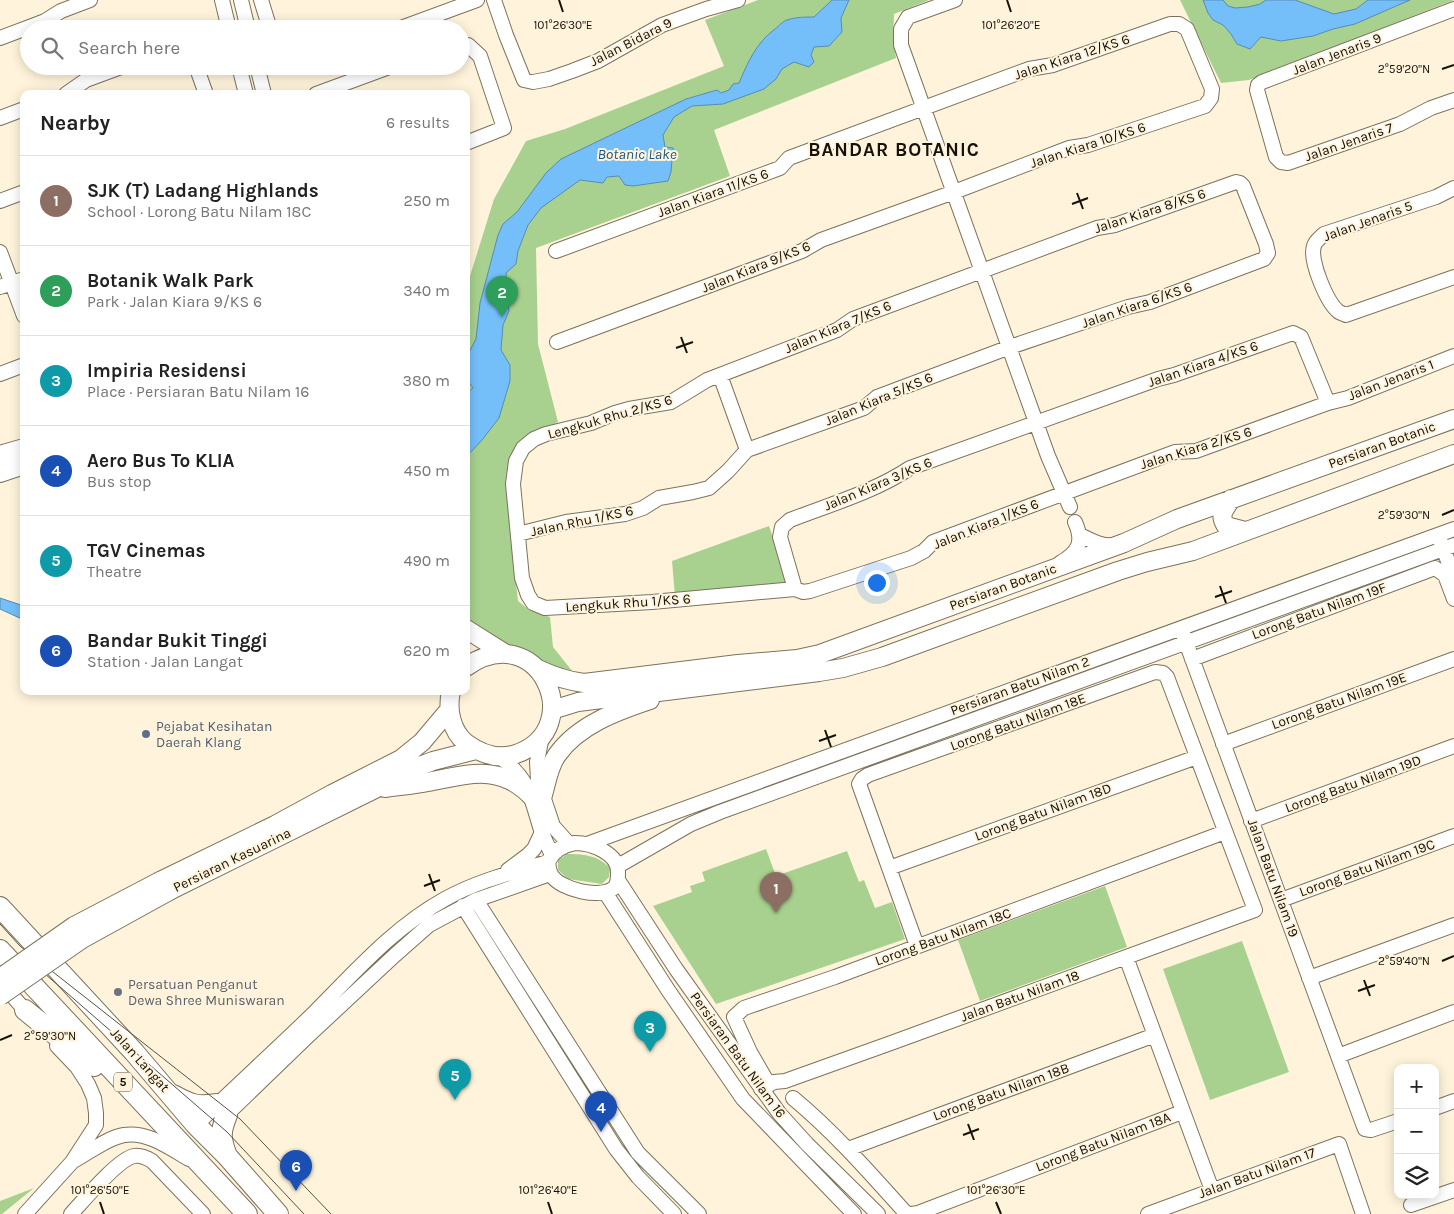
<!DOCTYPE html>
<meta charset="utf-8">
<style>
body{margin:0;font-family:Karla,sans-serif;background:#f2f2f2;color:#222}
.controls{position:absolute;right:15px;bottom:15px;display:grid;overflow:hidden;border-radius:10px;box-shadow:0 2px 12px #0003}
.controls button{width:45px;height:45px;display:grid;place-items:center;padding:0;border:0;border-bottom:1px solid #e0e0e0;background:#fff;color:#222;font:25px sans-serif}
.you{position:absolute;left:876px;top:582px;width:18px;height:18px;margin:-12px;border:4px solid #fff;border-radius:50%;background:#1a73e8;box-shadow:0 0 0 8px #1a73e833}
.badge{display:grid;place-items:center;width:32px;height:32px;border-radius:50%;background:#a8297a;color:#fff;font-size:16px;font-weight:700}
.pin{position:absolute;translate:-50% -41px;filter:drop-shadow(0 1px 2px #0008)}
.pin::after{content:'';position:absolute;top:26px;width:18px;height:15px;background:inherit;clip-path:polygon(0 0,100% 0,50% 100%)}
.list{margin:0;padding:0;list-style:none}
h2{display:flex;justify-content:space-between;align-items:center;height:65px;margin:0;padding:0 20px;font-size:21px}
h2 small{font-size:16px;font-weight:400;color:#767676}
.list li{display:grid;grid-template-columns:32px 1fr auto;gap:15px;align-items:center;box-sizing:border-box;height:90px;padding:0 20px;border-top:1px solid #e0e0e0}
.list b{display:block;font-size:19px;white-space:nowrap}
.list p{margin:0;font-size:16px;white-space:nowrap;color:#767676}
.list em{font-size:16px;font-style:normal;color:#767676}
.icon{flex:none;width:28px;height:28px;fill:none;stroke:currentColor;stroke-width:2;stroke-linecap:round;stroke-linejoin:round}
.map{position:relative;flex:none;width:1454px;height:1214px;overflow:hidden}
.search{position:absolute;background:#fff;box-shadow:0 2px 12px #0003;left:20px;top:20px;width:450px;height:55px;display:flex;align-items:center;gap:12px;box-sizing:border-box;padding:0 18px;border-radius:28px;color:#767676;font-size:19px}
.panel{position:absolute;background:#fff;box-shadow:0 2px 12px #0003;left:20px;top:90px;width:450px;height:605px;border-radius:10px}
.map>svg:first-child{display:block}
</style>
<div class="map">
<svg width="1454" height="1214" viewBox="0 0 1454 1214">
<rect width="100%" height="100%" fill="#fff4db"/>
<path fill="#a8d18f" d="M 758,0 L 929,0 L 894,14 L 893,38 L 896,58 L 714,130 L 730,176 L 536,248 L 538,344 L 558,422 L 513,451 L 509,523 L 518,601 L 529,610 L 550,617 L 553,647 L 577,677 L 539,668 L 466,621 L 466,289 L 494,199 L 526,141 L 565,129 L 724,66 L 705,20 Z
M 1180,0 L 1454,0 L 1249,80 L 1221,83 Z
M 769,526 L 788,581 L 783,587 L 675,596 L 672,561 Z
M 766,849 L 776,876 L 847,851 L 859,882 L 864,880 L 875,908 L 892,902 L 905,939 L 716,1004 L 653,906 L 692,892 L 690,886 L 705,881 L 702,872 Z
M 567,854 C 583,854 598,855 610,868 L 609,877 L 602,884 L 568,879 L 558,870 L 558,860 Z
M 1105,886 L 1127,947 L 980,1001 L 958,940 Z
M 1242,941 L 1289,1072 L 1210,1100 L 1163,969 Z
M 34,1188 L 2,1214 L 0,1214 L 0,1201 Z"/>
<path fill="#74bffa" stroke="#588bb2" d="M 832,0 L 849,0 L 841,18 L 842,32 L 829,46 L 814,47 L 811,55 L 814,62 L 809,67 L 794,62 L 782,69 L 776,79 L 764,89 L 723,104 L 692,106 L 674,117 L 663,135 L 665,147 L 673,148 L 676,157 L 672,160 L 671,172 L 668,181 L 633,186 L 625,185 L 619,176 L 607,177 L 603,183 L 580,180 L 541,208 L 528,225 L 518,251 L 516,264 L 506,273 L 507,294 L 509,311 L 503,325 L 501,350 L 510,365 L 510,381 L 499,418 L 482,440 L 466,457 L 466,393 L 473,388 L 466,378 L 466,358 L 476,339 L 480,303 L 498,235 L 503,224 L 517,212 L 546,173 L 561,159 L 686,99 L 717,90 L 721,93 L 729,90 L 733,84 L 739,83 C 748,62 756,43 775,29 C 779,26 783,21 787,20 C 796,17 805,17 814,17 Z
M 1203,0 L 1223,0 L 1228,6 L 1235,8 L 1248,7 L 1260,4 L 1266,0 L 1295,0 L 1334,14 L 1356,9 L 1368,0 L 1410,0 L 1355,24 L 1333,29 L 1313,36 L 1281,41 L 1261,37 L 1250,49 L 1237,44 L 1231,34 L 1223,25 L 1213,20 L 1208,13 Z
M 0,598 L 24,606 L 24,620 L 0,609 Z"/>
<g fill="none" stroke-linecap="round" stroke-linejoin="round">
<defs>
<path id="minor" d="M 222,0 L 229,29
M 241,0 L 248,29
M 261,0 L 270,29
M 494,0 L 506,35 L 524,80 L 533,82 L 549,79 L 572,71 L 598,61 L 662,25 L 706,9 L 738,0
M 955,0 L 908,17 L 901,29 L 901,45 L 1048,456 L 1070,507
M 1454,9 L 1262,82 L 1258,85 L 1257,90 L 1276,157 L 1281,162 L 1288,163 L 1400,124 L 1431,108 L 1454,100
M 398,29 L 477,0
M 0,38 L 32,26 L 45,21 L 61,11 L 90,0
M 461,45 L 468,45 L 480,56 L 504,128 L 466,143
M 196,66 L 206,94
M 239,66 L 246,94
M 257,66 L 264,94
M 284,66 L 290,67 L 293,66
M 66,94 L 86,80 L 124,66
M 316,94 L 392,66
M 0,118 L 24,109
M 1454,188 L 1436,197 L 1324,234 C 1320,238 1315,241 1314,246 C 1309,260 1327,303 1339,312 C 1341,313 1344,314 1346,315 L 1454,277
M 0,201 L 24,192
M 556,251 L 780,168 L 789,158 L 1029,69 L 1053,65 L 1170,24 L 1179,24 L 1187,29 L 1212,89 L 1211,98 L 1205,106 L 1088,145 L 1069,148 L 954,192 L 821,240 L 802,251 L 557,342
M 0,252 L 24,316
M 0,287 L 24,279
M 0,374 L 24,365
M 720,375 L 747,450
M 518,534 L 566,522 L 625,514 L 643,508 L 659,498 L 693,492 L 709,488 L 728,471 L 747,450 L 864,408 L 877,397 L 1010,347 L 1128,307 L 1150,302 L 1264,259 L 1268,253 L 1266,244 L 1243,186 L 1240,183 L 1236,182 L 1115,225 L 1097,228 L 853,319 L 837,330 L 707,380 L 671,402 L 629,409 L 615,413 L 591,423 L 546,434 L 534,439 L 523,448 L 516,461 L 513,484 L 522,578 L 528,595 L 533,603 L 545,608 L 652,602 L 795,589
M 1080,535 C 1091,540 1102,547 1114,545
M 1440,540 L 1454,577
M 1060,563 C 1079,552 1084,542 1075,522
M 795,589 L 803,592 L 810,591 L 911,558 L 924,551 L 933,542 L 1175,452 L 1196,451 L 1328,403 L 1348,398 L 1454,356
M 795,589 L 780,537 L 782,527 L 790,520 C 831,504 874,492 910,468 L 1158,379 L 1174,375 L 1293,333 L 1301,337 L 1328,403
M 1183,634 L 1363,1124 L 1365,1129 L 1371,1130 L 1398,1121
M 1192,659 L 1435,568 L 1445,575 L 1454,599
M 542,736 L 537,762 L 538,781 L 553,826 L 569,844
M 1223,744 L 1454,659
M 499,756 C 530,780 530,795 541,830 C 544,838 548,847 552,855
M 1251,821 L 1454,746
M 575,843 C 591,843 619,853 618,873 C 618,878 618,884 614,888 C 600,899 562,890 552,876 C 549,872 549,867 548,862 C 553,851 563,845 575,843 Z
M 587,844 L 1454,529
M 618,866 L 691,824 L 720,812 L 1454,545
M 889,868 L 1197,757
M 508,870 L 528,855 L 534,849 L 542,832
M 618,880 L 676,969 L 779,1113 L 807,1144 L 878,1214
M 605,892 L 668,990 L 743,1099 L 854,1214
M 476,900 L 638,1153 L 699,1214
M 1281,900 L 1454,836
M 463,906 L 616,1149 L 638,1177 L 674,1214
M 1126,957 L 1212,1190
M 1309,978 L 1454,925
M 2,984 L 31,1017
M 1338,1056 L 1454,1012
M 769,1085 L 750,1052 L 734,1017 L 744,1008 L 835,977 L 1225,832
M 761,1089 L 774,1082 L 785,1081 L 891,1043 L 1255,910 L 1167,677 L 1163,673 L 1155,672 L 868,775 L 862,779 L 859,784 L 917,946
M 793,1098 C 834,1132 869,1172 905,1212 L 909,1214
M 1435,1108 L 1454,1101
M 221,1120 L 308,1036 L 395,955 L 429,925 L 476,900 L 550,874
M 196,1125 C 235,1087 275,1051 314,1013 C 355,972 394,927 445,899 C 477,881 514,872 548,862
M 848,1149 L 1155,1035
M 75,1160 C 90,1152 107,1138 124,1135 C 147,1131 170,1148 189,1159
M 1411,1205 L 1454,1190
M 25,1214 L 72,1162 L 96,1125 L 96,1113 L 94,1098 L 88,1084 L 77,1067 L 57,1046
M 71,1214 C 83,1201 118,1159 134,1156 C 140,1155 147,1158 152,1161 L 203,1214
M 912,1214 L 918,1213 L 1182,1112
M 1148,1214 L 1339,1144 L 1363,1214"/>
<path id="major" d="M 0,455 L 24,448
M 0,473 L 24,465
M 1231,499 C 1225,510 1218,514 1226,526 L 1245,531
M 466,629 L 506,654
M 538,669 C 553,676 567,681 584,683 L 738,664 L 797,659 L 820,654 L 1124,543 L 1177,519 L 1454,419
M 451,691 C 447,709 451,731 466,743 C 481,754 498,760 516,754 C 590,728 538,616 466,667
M 552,710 L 578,702 L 819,672 L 843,668 L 882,657 L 1118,571 L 1147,562 L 1193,551 L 1454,454
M 385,788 C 399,786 414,785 428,782 C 469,774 501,763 533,798
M 543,795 C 547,781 549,766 557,755 C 578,725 617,711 650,700
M 160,881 L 275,825 L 332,794 L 401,759 L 422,742 L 449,710
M 171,890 L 375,789 L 409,770 L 433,761 L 476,750"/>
<path id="highway" d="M 0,907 L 134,1052 L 196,1125 L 227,1156 L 278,1214
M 0,950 L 247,1214
M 25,1010 L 94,1066
M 173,1095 C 192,1105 196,1107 218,1104
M 227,1156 C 220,1138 220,1132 227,1115"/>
</defs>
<use href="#minor" stroke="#7c725c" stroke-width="16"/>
<use href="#major" stroke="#7c725c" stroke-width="20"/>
<use href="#highway" stroke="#7c725c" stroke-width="22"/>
<use href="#minor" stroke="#fff" stroke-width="14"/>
<use href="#major" stroke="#fff" stroke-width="18"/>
<use href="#highway" stroke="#fff" stroke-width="20"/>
<path stroke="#575144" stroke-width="1" d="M 0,924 L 20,946 L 240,1119 L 331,1214
M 44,973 L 227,1132 L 304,1214"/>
<defs>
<path id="major-bridge" d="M 0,978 L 74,926 L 160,881
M 0,996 L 82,939 L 171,890"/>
</defs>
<use href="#major-bridge" stroke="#7c725c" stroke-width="20" stroke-linecap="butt"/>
<use href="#major-bridge" stroke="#fff" stroke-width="18"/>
</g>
<path fill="none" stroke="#16120a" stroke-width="2" d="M 559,0 L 563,12M 1007,0 L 1011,12M 1442,69 L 1454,65M 1077,193 L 1083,209M 1072,204 L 1088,198M 681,337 L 687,353M 676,348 L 693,342M 1442,515 L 1454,510M 1220,586 L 1226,603M 1215,597 L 1232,591M 825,730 L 831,747M 819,741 L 836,735M 429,874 L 435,891M 424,886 L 440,880M 1442,961 L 1454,956M 1364,980 L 1370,996M 1358,991 L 1375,985M 0,1040 L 12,1035M 968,1124 L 974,1140M 963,1135 L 979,1129M 100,1202 L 104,1214M 548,1202 L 552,1214M 996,1202 L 1001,1214"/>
<circle fill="#5c6f8a" stroke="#fff4db" stroke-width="2" cx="146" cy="734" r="5"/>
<circle fill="#6b7280" stroke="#fff4db" stroke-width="2" cx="118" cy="992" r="5"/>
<g text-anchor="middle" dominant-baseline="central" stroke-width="4" stroke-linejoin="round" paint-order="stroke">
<rect fill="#fff4db" stroke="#5c5649" stroke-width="1" x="114" y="1072.5" width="18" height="19" rx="4"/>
<g font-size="12" font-weight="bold" fill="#16120a">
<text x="123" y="1082">5</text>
</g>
<g font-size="14" fill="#16120a" stroke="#fff4db">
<text transform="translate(631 42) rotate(-27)">Jalan Bidara 9</text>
<text transform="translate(1337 54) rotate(-21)">Jalan Jenaris 9</text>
<text transform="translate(1072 57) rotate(-18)">Jalan Kiara 12/KS 6</text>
<text transform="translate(1349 142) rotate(-19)">Jalan Jenaris 7</text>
<text transform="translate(1088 145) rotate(-18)">Jalan Kiara 10/KS 6</text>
<text transform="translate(713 193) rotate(-20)">Jalan Kiara 11/KS 6</text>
<text transform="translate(1150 211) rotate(-18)">Jalan Kiara 8/KS 6</text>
<text transform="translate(1368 221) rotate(-20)">Jalan Jenaris 5</text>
<text transform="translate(756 267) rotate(-22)">Jalan Kiara 9/KS 6</text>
<text transform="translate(1137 305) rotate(-19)">Jalan Kiara 6/KS 6</text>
<text transform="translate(838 327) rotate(-23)">Jalan Kiara 7/KS 6</text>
<text transform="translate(1203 364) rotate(-19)">Jalan Kiara 4/KS 6</text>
<text transform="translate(1391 380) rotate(-21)">Jalan Jenaris 1</text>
<text transform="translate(879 399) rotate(-23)">Jalan Kiara 5/KS 6</text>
<text transform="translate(610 417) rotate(-16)">Lengkuk Rhu 2/KS 6</text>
<text transform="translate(1382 445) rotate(-20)">Persiaran Botanic</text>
<text transform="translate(1196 448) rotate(-17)">Jalan Kiara 2/KS 6</text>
<text transform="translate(878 484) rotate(-23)">Jalan Kiara 3/KS 6</text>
<text transform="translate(582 521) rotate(-12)">Jalan Rhu 1/KS 6</text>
<text transform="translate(986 524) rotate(-22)">Jalan Kiara 1/KS 6</text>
<text transform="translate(1003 587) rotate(-20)">Persiaran Botanic</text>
<text transform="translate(628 603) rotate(-4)">Lengkuk Rhu 1/KS 6</text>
<text transform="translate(1319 611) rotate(-20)">Lorong Batu Nilam 19F</text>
<text transform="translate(1020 686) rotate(-20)">Persiaran Batu Nilam 2</text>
<text transform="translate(1339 701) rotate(-20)">Lorong Batu Nilam 19E</text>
<text transform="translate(1018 722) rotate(-20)">Lorong Batu Nilam 18E</text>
<text transform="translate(1353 784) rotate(-20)">Lorong Batu Nilam 19D</text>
<text transform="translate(1043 812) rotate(-20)">Lorong Batu Nilam 18D</text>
<text transform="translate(232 860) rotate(-26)">Persiaran Kasuarina</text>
<text transform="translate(1367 868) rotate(-20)">Lorong Batu Nilam 19C</text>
<text transform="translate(1273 878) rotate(70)">Jalan Batu Nilam 19</text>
<text transform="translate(943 937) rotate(-20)">Lorong Batu Nilam 18C</text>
<text transform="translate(1020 996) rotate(-20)">Jalan Batu Nilam 18</text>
<text transform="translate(738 1055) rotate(54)">Persiaran Batu Nilam 16</text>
<text transform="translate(140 1060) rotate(48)">Jalan Langat</text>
<text transform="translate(1001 1092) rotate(-20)">Lorong Batu Nilam 18B</text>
<text transform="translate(1103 1142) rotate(-21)">Lorong Batu Nilam 18A</text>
<text transform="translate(1257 1173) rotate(-20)">Jalan Batu Nilam 17</text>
</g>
<g font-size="14" fill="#4e5e75" stroke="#fff4db" text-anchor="start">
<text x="156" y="726">Pejabat Kesihatan<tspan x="156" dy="16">Daerah Klang</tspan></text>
</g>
<g font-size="14" fill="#5b616d" stroke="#fff4db" text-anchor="start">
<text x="128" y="984">Persatuan Penganut<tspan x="128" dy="16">Dewa Shree Muniswaran</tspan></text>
</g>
<g font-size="15" font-style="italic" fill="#235980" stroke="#fff4db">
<text x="637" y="154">Botanic Lake</text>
</g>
<g font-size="19" font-weight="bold" letter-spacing="1" fill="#16120a" stroke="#fff4db">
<text x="894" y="150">BANDAR BOTANIC</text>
</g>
</g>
<g font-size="12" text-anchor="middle" fill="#16120a" stroke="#fff4db" stroke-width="4" stroke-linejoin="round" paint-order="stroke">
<text x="563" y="29">101°26'30"E</text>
<text x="1011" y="29">101°26'20"E</text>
<text x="1404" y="73">2°59'20"N</text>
<text x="1404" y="519">2°59'30"N</text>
<text x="1404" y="965">2°59'40"N</text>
<text x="50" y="1040">2°59'30"N</text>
<text x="100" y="1194">101°26'50"E</text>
<text x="548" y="1194">101°26'40"E</text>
<text x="996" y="1194">101°26'30"E</text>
</g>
</svg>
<div class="controls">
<button>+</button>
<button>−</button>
<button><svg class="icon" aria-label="layers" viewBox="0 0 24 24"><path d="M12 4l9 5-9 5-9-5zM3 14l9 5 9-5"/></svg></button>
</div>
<div class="you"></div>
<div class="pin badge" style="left:776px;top:913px;background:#8d6e63">1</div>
<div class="pin badge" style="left:502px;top:317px;background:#2e9e5b">2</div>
<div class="pin badge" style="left:650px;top:1052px;background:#0f9aa8">3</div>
<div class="pin badge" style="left:601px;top:1132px;background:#1a4fb4">4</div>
<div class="pin badge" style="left:455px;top:1100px;background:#0f9aa8">5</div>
<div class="pin badge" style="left:296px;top:1191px;background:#1a4fb4">6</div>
<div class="search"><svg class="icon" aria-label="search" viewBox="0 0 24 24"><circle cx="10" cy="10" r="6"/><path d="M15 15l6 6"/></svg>Search here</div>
<section class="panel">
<h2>Nearby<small>6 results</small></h2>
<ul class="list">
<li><span class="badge" style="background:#8d6e63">1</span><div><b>SJK (T) Ladang Highlands</b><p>School · Lorong Batu Nilam 18C</p></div><em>250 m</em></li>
<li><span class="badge" style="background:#2e9e5b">2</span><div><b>Botanik Walk Park</b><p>Park · Jalan Kiara 9/KS 6</p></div><em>340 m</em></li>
<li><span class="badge" style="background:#0f9aa8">3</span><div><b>Impiria Residensi</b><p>Place · Persiaran Batu Nilam 16</p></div><em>380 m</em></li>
<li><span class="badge" style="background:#1a4fb4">4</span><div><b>Aero Bus To KLIA</b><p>Bus stop</p></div><em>450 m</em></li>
<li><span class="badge" style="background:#0f9aa8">5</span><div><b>TGV Cinemas</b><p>Theatre</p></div><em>490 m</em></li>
<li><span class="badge" style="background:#1a4fb4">6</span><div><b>Bandar Bukit Tinggi</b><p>Station · Jalan Langat</p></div><em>620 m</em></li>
</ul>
</section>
</div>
